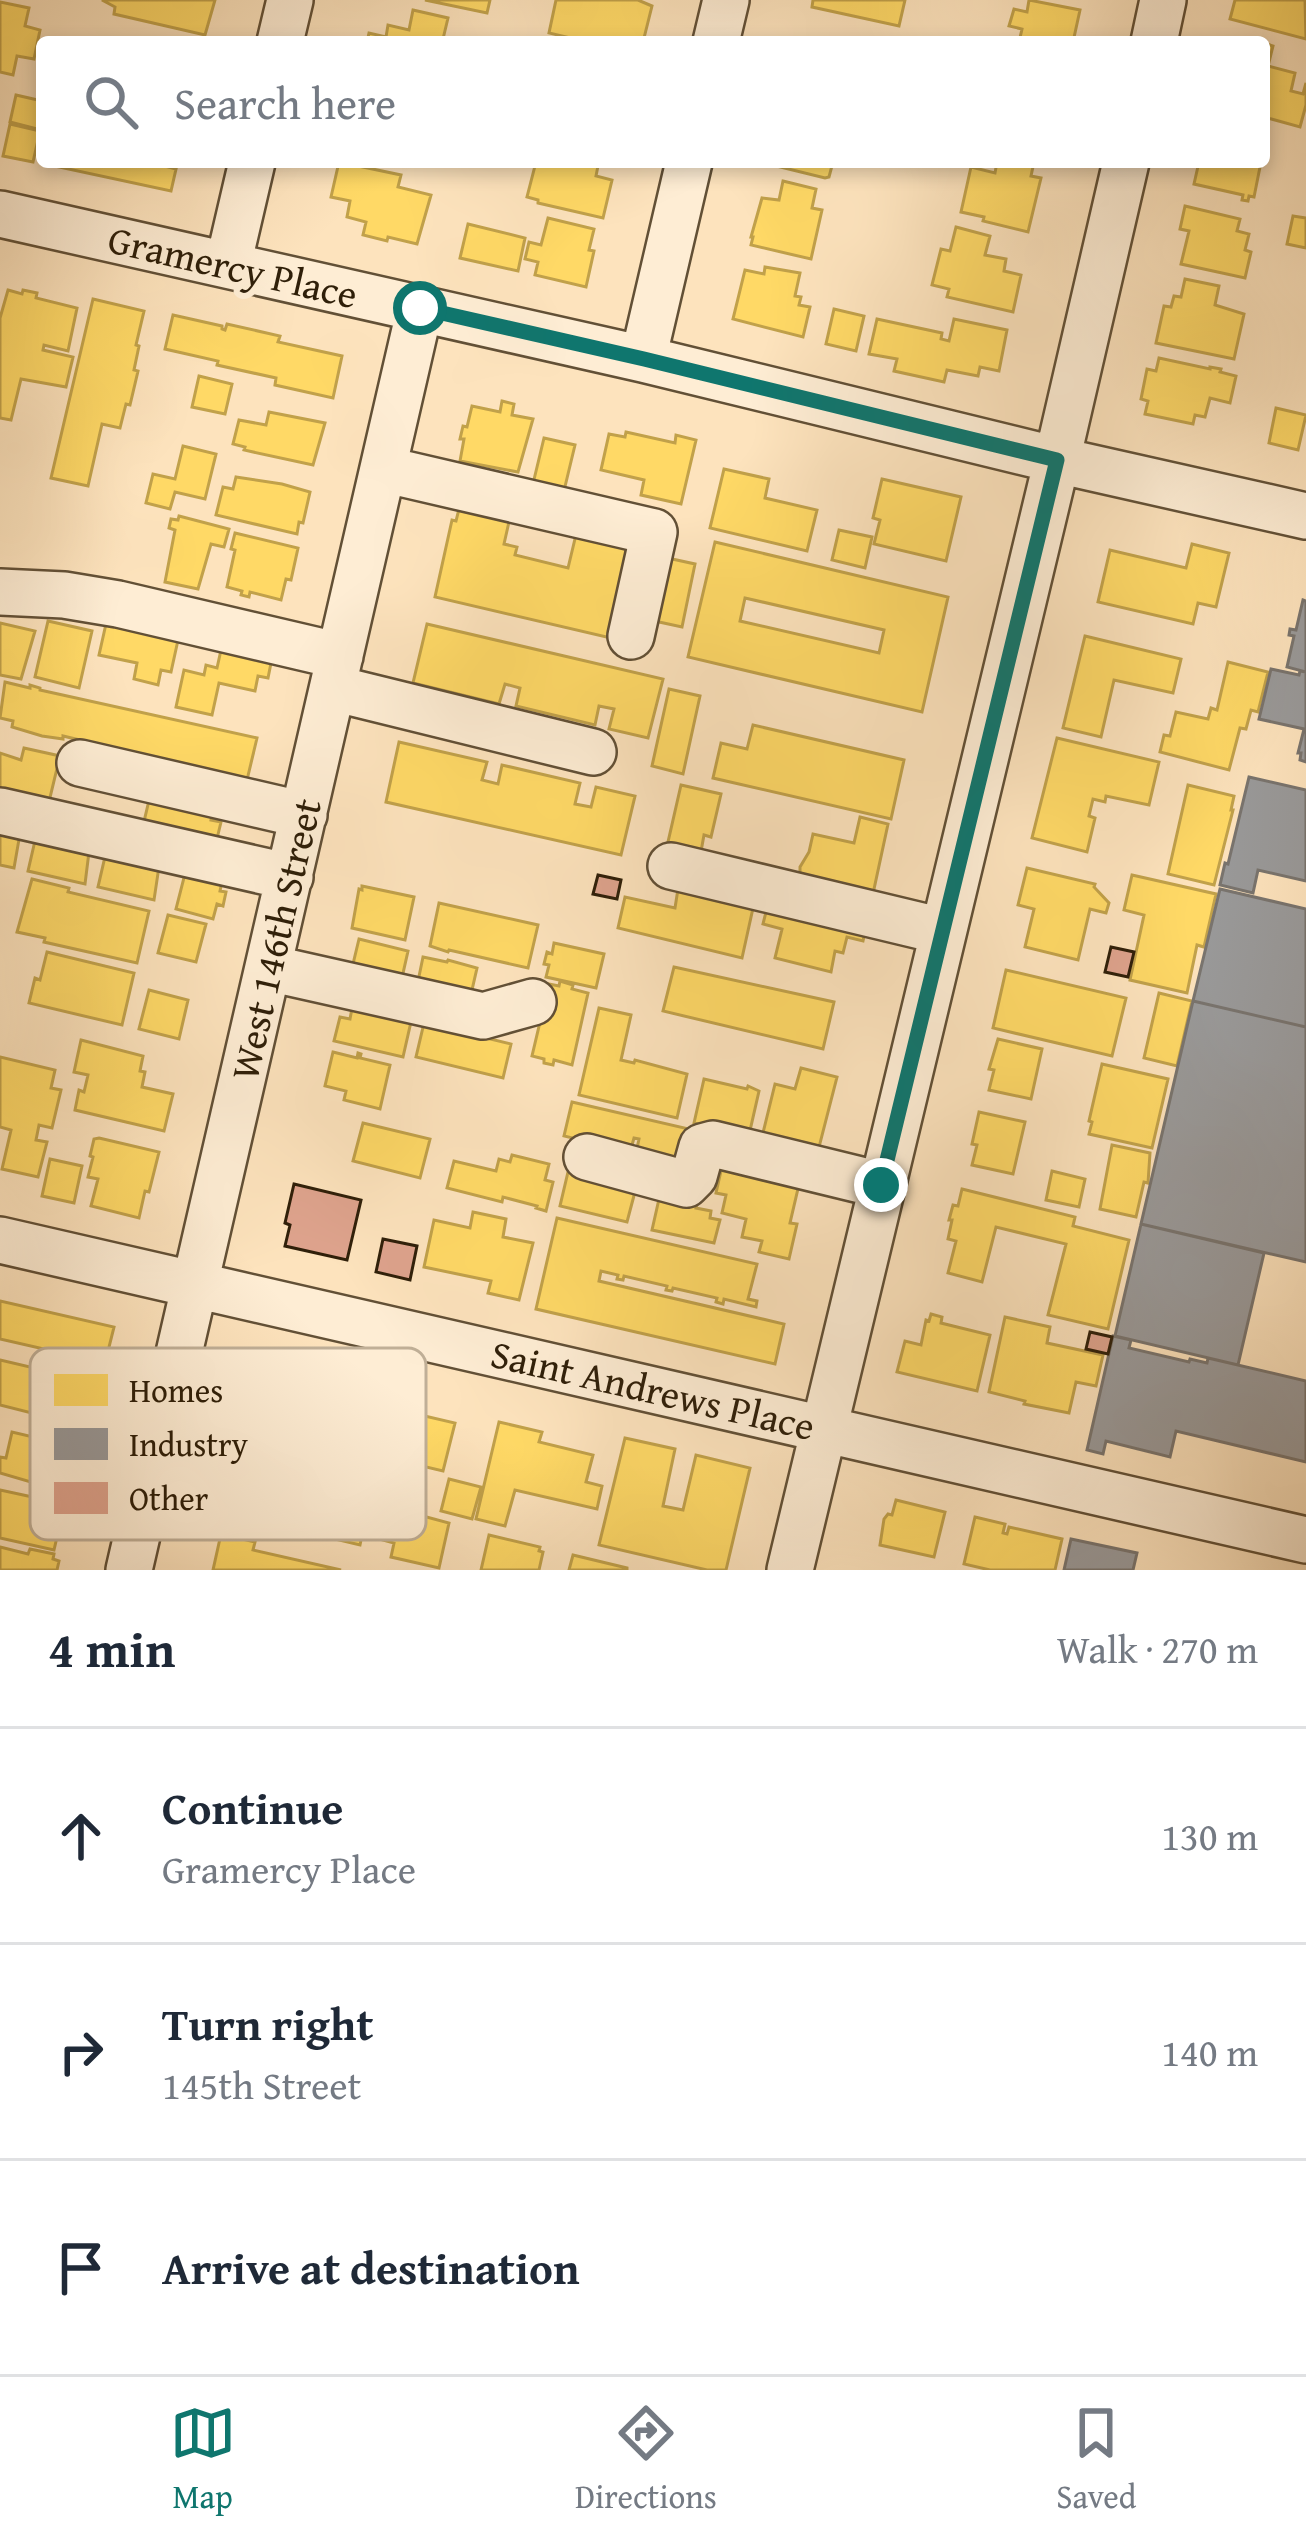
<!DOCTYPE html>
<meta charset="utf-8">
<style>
body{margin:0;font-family:"Gentium Book Plus",serif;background:#f6f6f7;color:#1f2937}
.stop{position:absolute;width:36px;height:36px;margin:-27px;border:9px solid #0f766e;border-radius:50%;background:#fff}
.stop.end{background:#0f766e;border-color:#fff;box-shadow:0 3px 12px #0008}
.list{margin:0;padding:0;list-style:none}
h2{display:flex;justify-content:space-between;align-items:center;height:156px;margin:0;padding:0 48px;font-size:51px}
h2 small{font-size:39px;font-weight:400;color:#747a83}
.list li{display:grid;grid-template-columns:78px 1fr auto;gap:36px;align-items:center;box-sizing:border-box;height:216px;padding:0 48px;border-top:3px solid #e0e1e3}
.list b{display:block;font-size:45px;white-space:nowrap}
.list p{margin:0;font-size:39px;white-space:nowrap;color:#747a83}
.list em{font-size:39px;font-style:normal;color:#747a83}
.icon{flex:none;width:66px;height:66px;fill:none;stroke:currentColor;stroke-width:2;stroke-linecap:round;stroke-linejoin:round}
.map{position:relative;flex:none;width:1306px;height:1570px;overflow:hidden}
.search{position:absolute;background:#fff;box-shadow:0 6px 18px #0003;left:36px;right:36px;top:36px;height:132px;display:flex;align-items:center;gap:30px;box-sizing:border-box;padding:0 42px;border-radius:12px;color:#747a83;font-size:45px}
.sheet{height:804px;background:#fff}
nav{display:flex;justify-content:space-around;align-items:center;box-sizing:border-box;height:168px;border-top:3px solid #e0e1e3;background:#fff;font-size:33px;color:#747a83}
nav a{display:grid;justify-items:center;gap:6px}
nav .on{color:#0f766e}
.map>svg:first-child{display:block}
</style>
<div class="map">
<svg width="1306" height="1570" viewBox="0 0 1306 1570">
<rect width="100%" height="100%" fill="#fde3bd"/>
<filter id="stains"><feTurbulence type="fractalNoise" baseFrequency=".00167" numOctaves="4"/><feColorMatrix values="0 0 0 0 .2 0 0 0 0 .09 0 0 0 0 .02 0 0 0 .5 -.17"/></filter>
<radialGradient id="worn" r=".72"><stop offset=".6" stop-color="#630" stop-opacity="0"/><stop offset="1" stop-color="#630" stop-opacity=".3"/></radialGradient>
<path fill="#ffd966" stroke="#c1a14a" stroke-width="3" fill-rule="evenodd" d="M 102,0 L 215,0 L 205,35 L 114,14 L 115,7 Z
M 425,0 L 490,0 L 487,13 Z
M 556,0 L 638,0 L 652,6 L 643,42 L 583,41 L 549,33 Z
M 813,0 L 905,0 L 899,26 L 812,7 Z
M 1029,0 L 1080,10 L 1073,42 L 1019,42 L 1022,29 L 1009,26 L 1014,9 L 1027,12 Z
M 1235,0 L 1305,0 L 1306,39 L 1230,19 Z
M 0,2 L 29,8 L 25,26 L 40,30 L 34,59 L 17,56 L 13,75 L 0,72 Z
M 413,10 L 448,18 L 443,39 L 458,42 L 367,42 L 369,33 L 386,37 L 388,25 L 409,30 Z
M 1264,43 L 1273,46 L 1268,66 L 1295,73 L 1291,91 L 1303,94 L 1306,83 L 1306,105 L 1300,127 L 1264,117 Z
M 16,95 L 42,101 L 41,130 L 10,122 Z
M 10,124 L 40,131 L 33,162 L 3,156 Z
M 46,162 L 169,162 L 168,167 L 176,169 L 171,191 L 45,164 Z
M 339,162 L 401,175 L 398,187 L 431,195 L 417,244 L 388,237 L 387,241 L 363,235 L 366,222 L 347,217 L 350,201 L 331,197 Z
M 536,162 L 581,162 L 598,166 L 596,176 L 612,180 L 603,218 L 538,203 L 538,200 L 527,197 Z
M 769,162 L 833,162 L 829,177 L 825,178 L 768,164 Z
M 997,162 L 1034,162 L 1031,176 L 1041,178 L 1028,232 L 983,221 L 984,217 L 961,212 L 971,167 L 995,173 Z
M 1199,162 L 1261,162 L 1254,197 L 1249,196 L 1248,201 L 1242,200 L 1243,195 L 1194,184 Z
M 783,181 L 816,189 L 812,208 L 822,210 L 811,259 L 751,245 L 753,237 L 751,237 L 762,198 L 779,200 Z
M 1185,206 L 1240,219 L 1237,231 L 1249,234 L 1245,250 L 1251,252 L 1245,278 L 1181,264 L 1189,231 L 1180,229 Z
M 1293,216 L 1306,218 L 1306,248 L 1287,244 Z
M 548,218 L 594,229 L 589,250 L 594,251 L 586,287 L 535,275 L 538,262 L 525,259 L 529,242 L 541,245 Z
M 468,224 L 525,238 L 518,271 L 460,258 Z
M 956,227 L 990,236 L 985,255 L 1006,259 L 1004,271 L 1021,275 L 1013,312 L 947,297 L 949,289 L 932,285 L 941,249 L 950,251 Z
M 765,267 L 800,273 L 795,296 L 801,297 L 799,305 L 810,307 L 803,337 L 733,319 L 745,270 L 764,274 Z
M 1185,279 L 1219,286 L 1215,305 L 1244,314 L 1234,359 L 1156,343 L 1164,306 L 1171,307 L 1174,296 L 1181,297 Z
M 8,290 L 22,294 L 23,290 L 37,293 L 36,298 L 77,308 L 68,351 L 44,345 L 43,350 L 73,357 L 66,387 L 21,379 L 11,420 L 0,418 L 0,318 Z
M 93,299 L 144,311 L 136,345 L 139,346 L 134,370 L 138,371 L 130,405 L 126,404 L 120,428 L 102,424 L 88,486 L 51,478 Z
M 834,309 L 864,316 L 856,351 L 826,344 Z
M 173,315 L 222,326 L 222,329 L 225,330 L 227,324 L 280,336 L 278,342 L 342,356 L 333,398 L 275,385 L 276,378 L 217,365 L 218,361 L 165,349 Z
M 877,319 L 942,333 L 941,339 L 949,341 L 954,319 L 1007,330 L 999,371 L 980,367 L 978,376 L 947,370 L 944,382 L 894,371 L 897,359 L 869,354 Z
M 1159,358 L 1210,369 L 1210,367 L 1221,369 L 1220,372 L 1236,376 L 1230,403 L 1210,398 L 1205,417 L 1195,415 L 1193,424 L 1145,414 L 1148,401 L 1141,399 L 1147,369 L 1156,371 Z
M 199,376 L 232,384 L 225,414 L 192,407 Z
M 502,401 L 514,404 L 512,415 L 533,419 L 518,472 L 460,461 L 464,439 L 460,439 L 463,426 L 467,427 L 472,406 L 500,412 Z
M 1276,408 L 1306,415 L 1298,450 L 1269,443 Z
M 269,412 L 325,423 L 313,465 L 244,450 L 245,447 L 233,444 L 239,420 L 266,425 Z
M 626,432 L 675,443 L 676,435 L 696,440 L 681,504 L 641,495 L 644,480 L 601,470 L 609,434 L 625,437 Z
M 544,438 L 575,445 L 562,499 L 531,492 Z
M 183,446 L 216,454 L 205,499 L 175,492 L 170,509 L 146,503 L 153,474 L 175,479 Z
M 724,469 L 769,479 L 765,498 L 817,510 L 807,551 L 710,528 Z
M 236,477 L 282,484 L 310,492 L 303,523 L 299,522 L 297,534 L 216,515 L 223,487 L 233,489 Z
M 882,479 L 961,497 L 946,561 L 874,544 L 880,520 L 873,518 Z
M 463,493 L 513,504 L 504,544 L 517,547 L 515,555 L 568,568 L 580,518 L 640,531 L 615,639 L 435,597 L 452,520 L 456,521 Z
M 179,516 L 229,529 L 224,547 L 211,544 L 198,589 L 165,582 L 175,530 L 169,528 L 171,519 L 178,520 Z
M 839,530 L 872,537 L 865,568 L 832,560 Z
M 235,533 L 298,548 L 291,580 L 286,579 L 281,600 L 250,592 L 249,597 L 241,595 L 242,591 L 227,587 L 235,550 L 231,549 Z
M 715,542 L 948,597 L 922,712 L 688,657 ZM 745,598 L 884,630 L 879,653 L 740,621 Z
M 1192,544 L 1229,553 L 1216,607 L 1198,603 L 1193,624 L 1098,602 L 1110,550 L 1186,568 Z
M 663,557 L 695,564 L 682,627 L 650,620 Z
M 108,615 L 180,631 L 171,672 L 161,670 L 158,685 L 134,679 L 137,663 L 99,655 Z
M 48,621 L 92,631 L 79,688 L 35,677 Z
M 0,623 L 35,631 L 21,679 L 0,675 Z
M 427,624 L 663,679 L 648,738 L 609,729 L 614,709 L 599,706 L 595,725 L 516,706 L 520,688 L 505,684 L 499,704 L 413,683 Z
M 1085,636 L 1181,659 L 1173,693 L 1114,680 L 1101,737 L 1063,728 Z
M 223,641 L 273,653 L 268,678 L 258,676 L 255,691 L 219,683 L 212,715 L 176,707 L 184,670 L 204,675 L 206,665 L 217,668 Z
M 1228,662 L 1268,672 L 1258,712 L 1251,710 L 1246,729 L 1240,728 L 1229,770 L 1160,752 L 1164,735 L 1170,736 L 1176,712 L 1208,719 L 1211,708 L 1217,710 Z
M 5,682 L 30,688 L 30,685 L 40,688 L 40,690 L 257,738 L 247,780 L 63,736 L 63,739 L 42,736 L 12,727 L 13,721 L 0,718 Z
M 669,689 L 700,696 L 683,774 L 652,766 Z
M 753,725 L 904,760 L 891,819 L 713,778 L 721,743 L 747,749 Z
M 1057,738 L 1159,762 L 1149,805 L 1106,796 L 1105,802 L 1093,799 L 1089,816 L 1095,818 L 1087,852 L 1032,838 Z
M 399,742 L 487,762 L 482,780 L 498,784 L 502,765 L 580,783 L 575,804 L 591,807 L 596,787 L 635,796 L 621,855 L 386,802 Z
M 24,748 L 60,756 L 47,810 L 0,799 L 0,753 L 21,760 Z
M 681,785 L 721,794 L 711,837 L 704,835 L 700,857 L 681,853 L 683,846 L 668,842 Z
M 1188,785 L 1234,796 L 1231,810 L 1233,810 L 1214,885 L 1168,874 Z
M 151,792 L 214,806 L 211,820 L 221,822 L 215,847 L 142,830 Z
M 860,817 L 888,824 L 871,903 L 800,878 L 800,867 L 809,852 L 813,834 L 854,843 Z
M 0,823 L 21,828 L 14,868 L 0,865 Z
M 37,832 L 90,844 L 85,884 L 28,871 Z
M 107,848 L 160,860 L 154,900 L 98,887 Z
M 187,866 L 223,877 L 220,891 L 226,892 L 223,906 L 217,904 L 213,919 L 176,909 Z
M 1027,868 L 1095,884 L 1094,887 L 1109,903 L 1106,913 L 1090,909 L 1078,960 L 1025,947 L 1034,909 L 1018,905 Z
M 1132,875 L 1216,894 L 1204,947 L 1197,945 L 1187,993 L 1130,980 L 1144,915 L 1124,910 Z
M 32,879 L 69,888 L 68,892 L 149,911 L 137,963 L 44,942 L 45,938 L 17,932 Z
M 362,886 L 414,897 L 405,940 L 352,928 L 359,889 L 362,890 Z
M 678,889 L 755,899 L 742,958 L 618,928 L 625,897 L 675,908 Z
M 769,900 L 867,923 L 863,941 L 847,937 L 843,953 L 835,951 L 831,972 L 775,958 L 782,929 L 763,924 Z
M 439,903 L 538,925 L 528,968 L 449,950 L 448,952 L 430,946 Z
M 168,915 L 206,924 L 196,962 L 158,953 Z
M 359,939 L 408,951 L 399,991 L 353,964 Z
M 554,943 L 604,954 L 596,988 L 546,977 L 549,965 L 544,964 L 547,952 L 552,954 Z
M 47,952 L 134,973 L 122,1025 L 29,1003 L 35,978 L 40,980 Z
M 423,957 L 447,962 L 448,960 L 477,968 L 469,1003 L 416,991 Z
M 674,967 L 834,1002 L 823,1049 L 663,1011 Z
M 1006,970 L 1126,998 L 1112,1056 L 993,1028 Z
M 560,981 L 573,985 L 572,989 L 588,993 L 572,1065 L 554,1060 L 553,1065 L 544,1063 L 544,1059 L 532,1056 L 549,984 L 559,986 Z
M 149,990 L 188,1000 L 179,1039 L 139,1029 Z
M 1159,993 L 1192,1001 L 1177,1066 L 1144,1058 Z
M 353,1003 L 413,1013 L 403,1057 L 334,1041 L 340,1017 L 350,1019 Z
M 599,1008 L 631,1015 L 621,1060 L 634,1063 L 635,1060 L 687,1074 L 677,1118 L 579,1095 Z
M 424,1023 L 511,1044 L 503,1078 L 416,1057 Z
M 998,1039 L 1042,1049 L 1031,1099 L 989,1090 L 994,1070 L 989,1069 Z
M 81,1040 L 143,1056 L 140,1071 L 145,1072 L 142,1087 L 173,1094 L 164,1131 L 75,1110 L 79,1090 L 84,1092 L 88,1075 L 74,1072 Z
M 333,1052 L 357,1058 L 358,1053 L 361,1054 L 360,1058 L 390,1065 L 380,1109 L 344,1100 L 346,1091 L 325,1086 Z
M 0,1057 L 55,1070 L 51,1088 L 61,1090 L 52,1128 L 39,1125 L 36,1140 L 47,1142 L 38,1177 L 2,1169 L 11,1130 L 0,1127 Z
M 1102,1064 L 1168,1079 L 1152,1148 L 1089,1134 L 1092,1122 L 1089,1121 Z
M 801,1068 L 837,1077 L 818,1151 L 762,1137 L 775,1084 L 795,1089 Z
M 704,1079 L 747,1089 L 748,1086 L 759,1091 L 749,1135 L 694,1123 Z
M 572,1102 L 689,1129 L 680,1166 L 636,1153 L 639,1139 L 634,1138 L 630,1152 L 564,1136 Z
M 979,1112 L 1025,1122 L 1013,1174 L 972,1165 L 977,1145 L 972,1144 Z
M 363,1123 L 430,1139 L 420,1178 L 353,1161 Z
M 99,1138 L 159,1152 L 149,1192 L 145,1191 L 139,1218 L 91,1206 L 98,1179 L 88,1177 L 93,1157 L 90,1156 L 94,1139 Z
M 1112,1145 L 1150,1153 L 1148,1183 L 1144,1182 L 1136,1217 L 1100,1209 Z
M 512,1155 L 549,1164 L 545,1180 L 553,1182 L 546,1211 L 536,1208 L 537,1206 L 503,1197 L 502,1202 L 447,1188 L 454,1161 L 496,1171 L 499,1159 L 510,1162 Z
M 50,1159 L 82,1166 L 74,1203 L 42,1196 Z
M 723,1162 L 800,1180 L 790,1223 L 797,1224 L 789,1259 L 759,1252 L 762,1241 L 742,1237 L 746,1219 L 722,1213 L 726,1195 L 716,1193 Z
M 1052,1171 L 1085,1179 L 1079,1207 L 1046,1200 Z
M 568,1172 L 636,1188 L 627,1222 L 560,1206 Z
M 962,1189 L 1075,1217 L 1073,1226 L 1129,1240 L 1108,1329 L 1048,1315 L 1066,1244 L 996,1227 L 982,1282 L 948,1273 L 956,1241 L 948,1239 L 952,1220 L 949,1220 L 953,1205 L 958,1206 Z
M 659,1199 L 698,1201 L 696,1208 L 711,1211 L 710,1218 L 720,1220 L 714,1243 L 652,1230 Z
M 473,1212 L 506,1219 L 503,1237 L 533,1243 L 519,1300 L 488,1293 L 491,1281 L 424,1267 L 434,1220 L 470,1228 Z
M 557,1218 L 757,1264 L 748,1299 L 757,1301 L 756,1307 L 724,1299 L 723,1304 L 716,1302 L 717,1298 L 673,1288 L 672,1291 L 666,1290 L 667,1286 L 624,1276 L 623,1280 L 617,1279 L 618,1275 L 601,1271 L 599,1281 L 784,1324 L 775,1364 L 536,1309 Z
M 0,1301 L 114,1327 L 105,1363 L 0,1339 Z
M 931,1314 L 942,1317 L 941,1323 L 990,1335 L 977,1391 L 897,1372 L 905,1341 L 921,1345 L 926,1320 L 929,1321 Z
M 1005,1317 L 1050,1327 L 1047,1343 L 1103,1355 L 1096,1386 L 1076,1382 L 1069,1413 L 1024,1404 L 1025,1401 L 989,1392 Z
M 0,1360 L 90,1381 L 87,1394 L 90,1395 L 83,1426 L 0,1405 Z
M 382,1406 L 455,1423 L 443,1471 L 371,1454 Z
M 499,1422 L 542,1432 L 539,1442 L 593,1455 L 586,1482 L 602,1486 L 597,1509 L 515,1490 L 505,1526 L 476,1519 Z
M 67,1428 L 83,1432 L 70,1489 L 42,1483 L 41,1485 L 0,1473 L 0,1457 L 6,1458 L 12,1432 L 63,1444 Z
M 625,1438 L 675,1449 L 663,1506 L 683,1510 L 696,1455 L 750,1468 L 726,1570 L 707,1570 L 599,1545 Z
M 236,1472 L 369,1502 L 360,1545 L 259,1521 L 257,1530 L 224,1522 Z
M 449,1479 L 481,1487 L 472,1519 L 441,1511 Z
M 0,1490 L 60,1503 L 55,1523 L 60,1524 L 54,1550 L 0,1538 Z
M 896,1500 L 945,1512 L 934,1557 L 880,1545 L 884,1519 L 888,1514 L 892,1515 Z
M 386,1506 L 449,1523 L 439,1568 L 391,1557 L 394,1543 L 379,1539 Z
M 975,1517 L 1005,1524 L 1003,1533 L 1007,1534 L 1009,1527 L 1062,1539 L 1055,1570 L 990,1570 L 964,1564 Z
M 221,1534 L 255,1542 L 253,1550 L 341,1570 L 213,1570 Z
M 489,1535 L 540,1547 L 539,1551 L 543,1552 L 539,1570 L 481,1570 Z
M 0,1547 L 28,1554 L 30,1549 L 54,1554 L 53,1559 L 59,1561 L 57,1570 L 0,1570 Z
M 573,1555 L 627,1568 L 627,1570 L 569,1570 Z"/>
<path fill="#999" stroke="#79746e" stroke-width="3" d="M 1303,600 L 1306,601 L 1306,672 L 1287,667 L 1294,636 L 1289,635 L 1290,629 L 1296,630 Z
M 1271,669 L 1299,675 L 1300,671 L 1306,672 L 1306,762 L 1300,760 L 1301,753 L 1298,753 L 1304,729 L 1259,719 Z
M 1249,777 L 1306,790 L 1306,881 L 1258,870 L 1253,893 L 1220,885 L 1225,863 L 1228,864 Z
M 1220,889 L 1306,909 L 1306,1027 L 1193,1001 Z
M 1193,1001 L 1306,1027 L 1306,1262 L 1141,1224 Z
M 1141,1224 L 1264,1253 L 1238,1365 L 1115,1336 Z
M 1113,1336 L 1131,1340 L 1129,1348 L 1189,1362 L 1190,1359 L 1207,1363 L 1208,1358 L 1306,1381 L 1306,1462 L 1176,1431 L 1170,1457 L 1106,1441 L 1103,1454 L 1087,1450 Z
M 1071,1539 L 1137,1553 L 1133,1570 L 1064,1570 Z"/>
<path fill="#dea38d" stroke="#2f1f09" stroke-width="3" d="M 598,875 L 621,880 L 617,899 L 593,894 Z
M 1111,947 L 1134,952 L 1128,977 L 1105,972 Z
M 294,1184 L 361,1200 L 347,1260 L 285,1246 L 290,1225 L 285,1223 Z
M 383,1239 L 417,1246 L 410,1280 L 376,1272 Z
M 1090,1332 L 1112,1337 L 1108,1354 L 1086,1349 Z"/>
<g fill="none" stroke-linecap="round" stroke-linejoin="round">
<defs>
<path id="minor" d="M 280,42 L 290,0
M 716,42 L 726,0
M 1154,42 L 1163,0
M 0,214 L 643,359 L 1057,460 L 1306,516
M 228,265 L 252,162
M 643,359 L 689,162
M 383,469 L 654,532 L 631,636
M 0,592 L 64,595 L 118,604 L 340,656
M 333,688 L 593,752
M 80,763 L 304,815
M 0,811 L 290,877
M 671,866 L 942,931
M 269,968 L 483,1016 L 533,1002
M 587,1157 L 686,1184 L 694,1176 L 702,1147 L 713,1144 L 881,1185
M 0,1240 L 1306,1540
M 129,1570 L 420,308
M 790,1570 L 1057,460 L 1126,162"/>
</defs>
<use href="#minor" stroke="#625036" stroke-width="50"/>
<use href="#minor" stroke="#feedd4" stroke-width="45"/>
</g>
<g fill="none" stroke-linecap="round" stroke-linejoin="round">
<path stroke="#0f766e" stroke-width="15" d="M 420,308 L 644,359 L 1057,460 L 881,1185"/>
</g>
<g text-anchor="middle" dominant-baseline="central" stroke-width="12" stroke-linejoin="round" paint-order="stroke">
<g font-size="39" fill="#2f1f09" stroke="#feedd4">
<text transform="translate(233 266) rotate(13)">Gramercy Place</text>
<text transform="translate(275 939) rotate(-77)">West 146th Street</text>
<text transform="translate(653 1389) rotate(13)">Saint Andrews Place</text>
</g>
</g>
<rect x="30" y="1348" width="396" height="192" rx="18" fill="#feedd4" stroke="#c0af97" stroke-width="3"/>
<rect x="54" y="1374" width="54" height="32" fill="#ffd966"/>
<rect x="54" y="1428" width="54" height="32" fill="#999"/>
<rect x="54" y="1482" width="54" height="32" fill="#dea38d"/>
<g font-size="33" fill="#2f1f09">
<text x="129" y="1402">Homes</text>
<text x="129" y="1456">Industry</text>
<text x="129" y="1510">Other</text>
</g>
<rect width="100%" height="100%" filter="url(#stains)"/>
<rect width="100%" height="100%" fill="url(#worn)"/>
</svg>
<div class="stop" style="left:420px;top:308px"></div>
<div class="stop end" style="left:881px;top:1185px"></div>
<div class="search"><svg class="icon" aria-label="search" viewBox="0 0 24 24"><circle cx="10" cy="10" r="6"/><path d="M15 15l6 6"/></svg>Search here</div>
</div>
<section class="sheet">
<h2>4 min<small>Walk · 270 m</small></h2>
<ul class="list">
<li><svg class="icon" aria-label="ahead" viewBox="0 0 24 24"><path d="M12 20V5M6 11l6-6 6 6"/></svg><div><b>Continue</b><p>Gramercy Place</p></div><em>130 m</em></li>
<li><svg class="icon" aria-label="right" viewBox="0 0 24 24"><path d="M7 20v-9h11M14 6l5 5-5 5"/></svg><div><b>Turn right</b><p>145th Street</p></div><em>140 m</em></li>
<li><svg class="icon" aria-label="arrive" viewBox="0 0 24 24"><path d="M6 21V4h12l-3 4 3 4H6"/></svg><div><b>Arrive at destination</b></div></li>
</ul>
</section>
<nav>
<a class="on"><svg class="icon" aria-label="map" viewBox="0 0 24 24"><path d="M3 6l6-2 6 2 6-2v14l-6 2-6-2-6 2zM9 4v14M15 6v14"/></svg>Map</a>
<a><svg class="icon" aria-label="directions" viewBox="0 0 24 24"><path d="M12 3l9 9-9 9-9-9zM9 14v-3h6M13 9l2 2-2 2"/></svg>Directions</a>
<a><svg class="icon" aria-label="saved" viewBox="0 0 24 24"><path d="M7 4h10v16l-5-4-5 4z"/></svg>Saved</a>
</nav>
